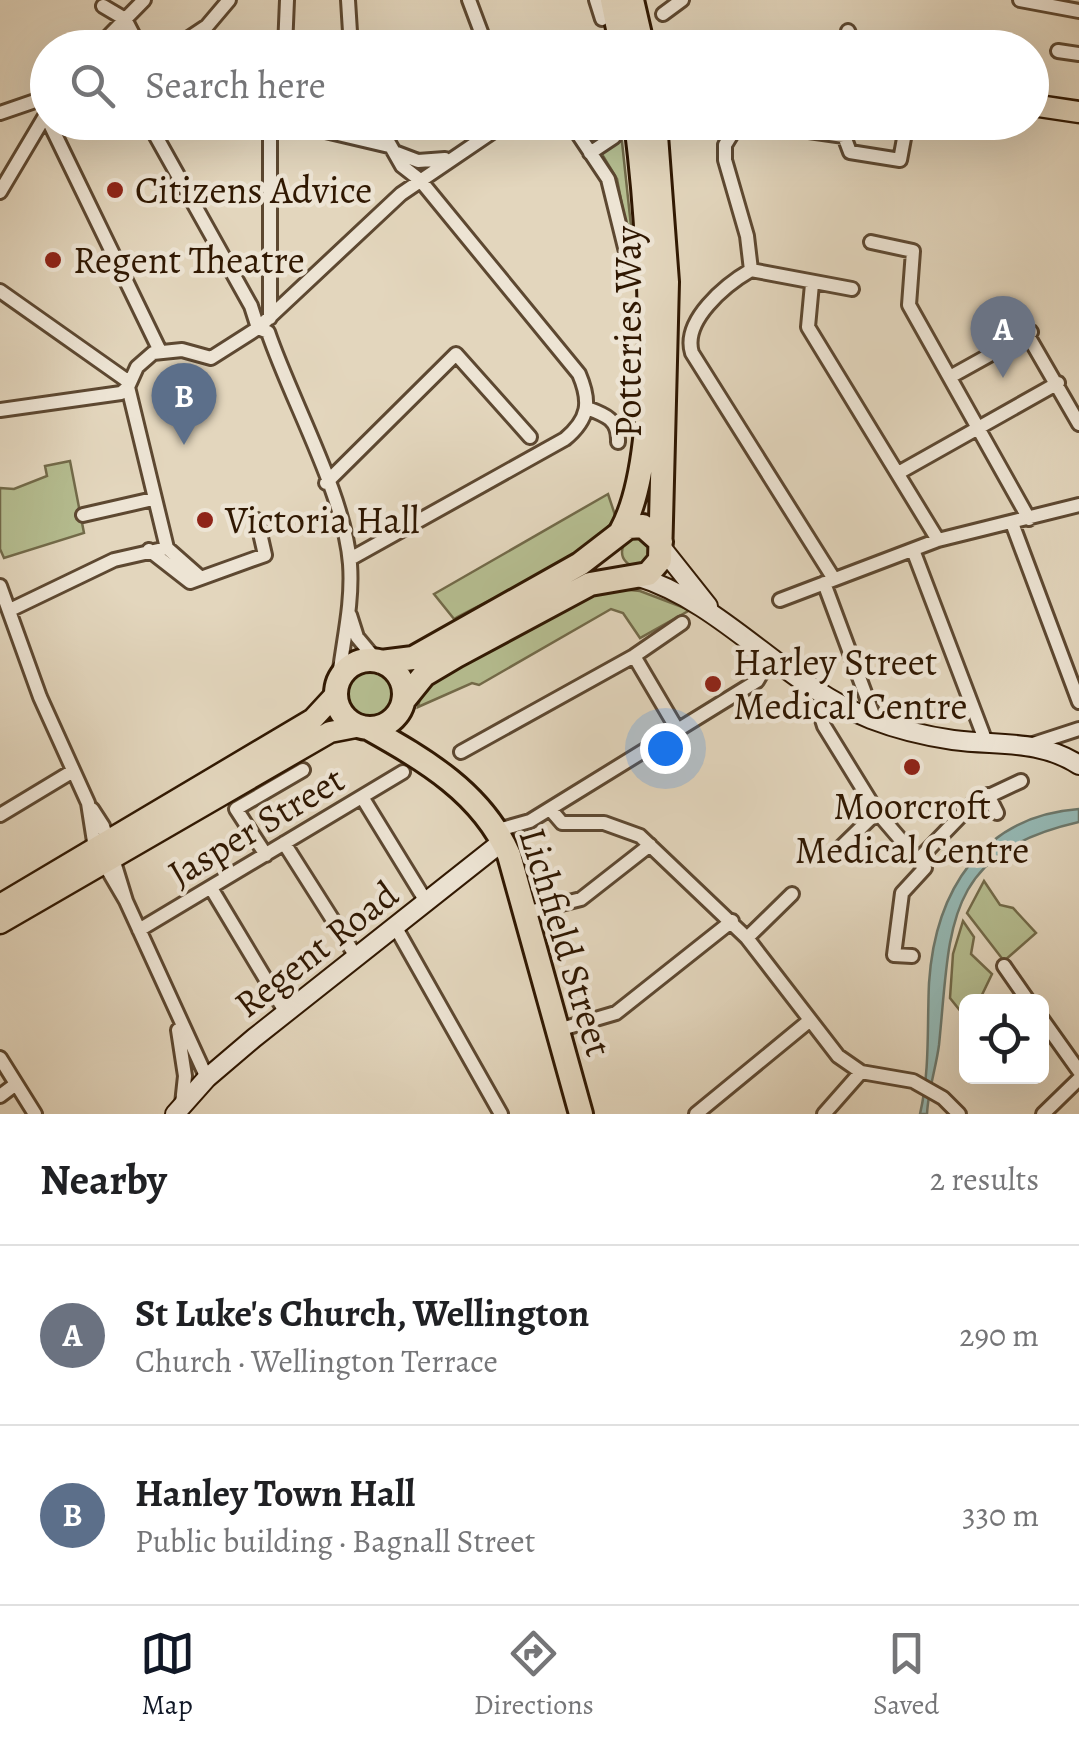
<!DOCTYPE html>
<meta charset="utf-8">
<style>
body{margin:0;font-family:Alegreya,serif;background:#f6f6f6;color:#202124}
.controls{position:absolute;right:30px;bottom:30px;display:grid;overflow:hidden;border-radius:15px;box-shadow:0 10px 40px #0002}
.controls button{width:90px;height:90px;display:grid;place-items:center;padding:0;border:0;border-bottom:2px solid #e0e0e0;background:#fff;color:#202124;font:50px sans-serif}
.you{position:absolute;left:665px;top:748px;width:35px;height:35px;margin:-25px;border:8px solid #fff;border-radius:50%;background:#1a73e8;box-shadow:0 0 0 15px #1a73e833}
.badge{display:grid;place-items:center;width:65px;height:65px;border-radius:50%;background:#111827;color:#fff;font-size:32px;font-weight:700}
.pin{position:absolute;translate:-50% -82px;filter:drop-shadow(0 2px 5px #0008)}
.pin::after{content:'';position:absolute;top:52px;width:35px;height:30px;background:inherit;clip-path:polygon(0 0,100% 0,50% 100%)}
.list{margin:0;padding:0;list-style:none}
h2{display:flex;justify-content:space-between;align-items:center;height:130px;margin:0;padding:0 40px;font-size:42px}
h2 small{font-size:32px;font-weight:400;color:#757577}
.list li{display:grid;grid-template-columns:65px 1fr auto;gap:30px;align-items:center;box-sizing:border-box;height:180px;padding:0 40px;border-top:2px solid #e0e0e0}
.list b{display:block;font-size:38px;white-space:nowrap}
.list p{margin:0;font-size:32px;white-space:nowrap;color:#757577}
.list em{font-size:32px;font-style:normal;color:#757577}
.icon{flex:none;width:55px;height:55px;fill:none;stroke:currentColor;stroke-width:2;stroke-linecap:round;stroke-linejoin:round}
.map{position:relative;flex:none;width:1079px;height:1114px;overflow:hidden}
.search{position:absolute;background:#fff;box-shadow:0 10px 40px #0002;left:30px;right:30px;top:30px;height:110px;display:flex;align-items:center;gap:25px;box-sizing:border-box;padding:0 35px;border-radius:55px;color:#757577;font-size:38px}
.sheet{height:490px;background:#fff}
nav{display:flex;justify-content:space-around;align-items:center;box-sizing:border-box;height:140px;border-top:2px solid #e0e0e0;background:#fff;font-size:28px;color:#757577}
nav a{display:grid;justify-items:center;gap:5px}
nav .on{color:#111827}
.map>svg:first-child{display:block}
</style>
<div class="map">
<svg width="1079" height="1114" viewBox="0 0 1079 1114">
<rect width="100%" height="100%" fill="#e3d6bd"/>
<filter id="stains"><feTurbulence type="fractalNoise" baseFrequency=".002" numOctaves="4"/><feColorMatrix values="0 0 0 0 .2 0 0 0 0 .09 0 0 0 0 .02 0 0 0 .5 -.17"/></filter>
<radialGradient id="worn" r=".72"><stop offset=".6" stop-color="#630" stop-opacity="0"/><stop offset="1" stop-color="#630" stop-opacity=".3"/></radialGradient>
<path fill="#b5bd90" stroke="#726a49" stroke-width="2.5" d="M 581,123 L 620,123 L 631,226 L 626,226 L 617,179 L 600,151 L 602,139 L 593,139 Z
M 70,461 L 84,533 L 4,558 L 0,549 L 0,488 L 14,489 L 47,476 L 45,466 Z
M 608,494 L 616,518 C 576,564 507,590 454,619 L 434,594 Z
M622 552a14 14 0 1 1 28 0a14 14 0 1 1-28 0Z
M 610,588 L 640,591 L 690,610 L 640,638 L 623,613 L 611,609 L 479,685 L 472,683 L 418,707 L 421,694 L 432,681 L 582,597 Z
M347 694a23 23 0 1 1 46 0a23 23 0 1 1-46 0Z
M 984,881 L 1000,905 L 1013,908 L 1036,933 L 1004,961 L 967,913 Z
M 963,921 L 974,937 L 971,954 L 992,974 L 979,1001 L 966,1002 L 966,1018 L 950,998 L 953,954 Z"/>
<path fill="#95b9b5" stroke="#6d796d" stroke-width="2.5" d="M 1079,809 L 1079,822 C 942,853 951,928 939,1045 C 936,1068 928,1091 927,1114 L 920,1114 C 930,1071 927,1027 929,983 C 935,891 982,816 1079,809 Z"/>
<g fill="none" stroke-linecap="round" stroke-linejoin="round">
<defs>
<path id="street" d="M 348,0 L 351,48
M 469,0 L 487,48
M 596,0 L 602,19
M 1020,0 L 1079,11
M 103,6 L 125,19 L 140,48
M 663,14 L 682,0
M 848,31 L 855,48
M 97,48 L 144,0
M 174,48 L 207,26 L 229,0
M 285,48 L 287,0
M 1058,51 L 1079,54
M 0,113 L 38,100 L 48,104
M 49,122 L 160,351
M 148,122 L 251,306 L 258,328
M 270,122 L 270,318
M 287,122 L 389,146
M 570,122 L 608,179 L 629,264
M 397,153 L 418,161 L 445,159
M 590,153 L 614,137
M 0,192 L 48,111
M 871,242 L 913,251 L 909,305 L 1029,519
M 751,270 L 747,236 L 725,160 L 725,145 L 733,132 L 759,124 L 844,136 L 850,152 L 900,160 L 905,133
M 812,284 L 808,327 L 938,540
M 0,291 L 129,382
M 258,328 L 268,332 C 291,400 345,496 350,564 C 353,606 342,645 338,686
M 1027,334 L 1079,424
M 950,377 L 1031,332
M 587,408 C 606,415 619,420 618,442
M 0,410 L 121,393 L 128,387
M 900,472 L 1058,383
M 326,483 L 456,354 L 530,437
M 83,515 L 153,499
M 1012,523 L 1079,702
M 167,548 L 128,387 L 137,367 L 153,353 L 182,350 L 211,358 L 258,328 L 401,194 L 507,122
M 149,550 L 190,582 L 265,555 L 257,520
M 913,550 L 986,742
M 350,559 L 565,439 C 589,419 591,402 579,374 L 420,180 L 402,166 L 377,122
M 834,579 L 692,353 C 682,321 725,285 751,270 L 852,289
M 824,583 L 875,720
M 0,586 L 40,697 L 88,803 L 95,848 L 126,901
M 780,600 L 938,540 L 1079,505
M 10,610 L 114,560 L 167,548 L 201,578
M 350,615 L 357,637 L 377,661
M 634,656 L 677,729
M 823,695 L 819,710 L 824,726 L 877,812 L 833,855
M 1030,745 L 1079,729
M 461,752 L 634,656 L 682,623
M 988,795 L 997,813
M 362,797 L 427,903
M 92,809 L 103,826 L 126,901 L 207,1078
M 550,809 L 562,823 L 604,823 L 640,836 L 747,938 L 838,1056 L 861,1072 L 913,1081 L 943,1098 L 959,1114
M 877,812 L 925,868 L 902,893 L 894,955 L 912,956
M 0,815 L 73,771
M 498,830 L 530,821 L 757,681 L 770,659
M 284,843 L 357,958
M 266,855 L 236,809 L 303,770
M 918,860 L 972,804 L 1021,781
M 211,888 L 286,1013
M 525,913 L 581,899 L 650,845
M 396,928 L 501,1114
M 139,930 L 403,772
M 747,938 L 792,894
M 1004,966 L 1029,1002
M 1042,1019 L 1079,1071
M 178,1030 L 185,1076 L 182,1104
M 558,1030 L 616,1013 L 732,921
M 0,1058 L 35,1114
M 0,1096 L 16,1084
M 696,1114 L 809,1021
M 824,1114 L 861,1072
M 1043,1114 L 1079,1079"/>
<path id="secondary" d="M 662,548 L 708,606
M 636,576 C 725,603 784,685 871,719 C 897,729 925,736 953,740 C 998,746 1039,739 1079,765
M 175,1114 L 207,1078 L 254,1038 L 503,841"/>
<path id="primary" d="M 1032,105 L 1079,112
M 0,905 L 313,719 L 337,693
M 0,923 L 330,732 L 361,726"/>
<path id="highway" d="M 612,0 L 622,48
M 632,0 L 643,48
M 621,531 C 666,450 648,218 636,122
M336 694a34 34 0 1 1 68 0a34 34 0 1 1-68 0Z
M 381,662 L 413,658 L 580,564 L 628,527 L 643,526 L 661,542
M 403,701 L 424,675 L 456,656 L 590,584 L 648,574 L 660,560 L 667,282 L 655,122
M 368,728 C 425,760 482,793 509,855 L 581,1114"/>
</defs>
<use href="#street" stroke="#5d4831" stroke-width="18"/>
<use href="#secondary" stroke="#301802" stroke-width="22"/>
<use href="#primary" stroke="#301802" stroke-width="25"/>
<use href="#highway" stroke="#301802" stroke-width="28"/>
<use href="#street" stroke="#ede4d4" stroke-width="12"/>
<use href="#secondary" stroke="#ede4d4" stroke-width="18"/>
<use href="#primary" stroke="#e3d6bd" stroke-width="20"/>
<use href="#highway" stroke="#e3d6bd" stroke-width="22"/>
</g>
<g fill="#8f2418" stroke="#ede4d4" stroke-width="4">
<circle cx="115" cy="190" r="10"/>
<circle cx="53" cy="260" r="10"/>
<circle cx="205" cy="520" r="10"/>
<circle cx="713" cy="684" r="10"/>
<circle cx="912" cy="767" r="10"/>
</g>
<g text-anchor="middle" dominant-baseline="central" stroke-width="9" stroke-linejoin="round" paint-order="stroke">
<g font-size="38" fill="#301802" stroke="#ede4d4" text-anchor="start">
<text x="135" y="190">Citizens Advice</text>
<text x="73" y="260">Regent Theatre</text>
<text x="225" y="520">Victoria Hall</text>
<text x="733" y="662">Harley Street<tspan x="733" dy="44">Medical Centre</tspan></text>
<text x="912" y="806" text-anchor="middle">Moorcroft<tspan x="912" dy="44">Medical Centre</tspan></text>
</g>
<g font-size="38" fill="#301802" stroke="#ede4d4">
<text transform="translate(628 332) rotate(-90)">Potteries Way</text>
<text transform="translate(256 826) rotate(-31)">Jasper Street</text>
<text transform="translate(566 942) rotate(73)">Lichfield Street</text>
<text transform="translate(316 949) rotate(-38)">Regent Road</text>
</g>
</g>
<rect width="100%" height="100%" filter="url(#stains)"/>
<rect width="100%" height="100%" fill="url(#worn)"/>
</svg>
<div class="controls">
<button><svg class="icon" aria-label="locate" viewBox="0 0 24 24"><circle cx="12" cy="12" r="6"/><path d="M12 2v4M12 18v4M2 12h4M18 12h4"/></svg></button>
</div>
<div class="you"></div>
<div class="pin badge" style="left:1003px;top:378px;background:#6b7280">A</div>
<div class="pin badge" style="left:184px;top:445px;background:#5c6f8a">B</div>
<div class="search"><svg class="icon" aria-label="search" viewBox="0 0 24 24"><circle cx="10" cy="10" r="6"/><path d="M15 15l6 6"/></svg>Search here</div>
</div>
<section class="sheet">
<h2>Nearby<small>2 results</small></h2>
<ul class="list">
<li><span class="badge" style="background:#6b7280">A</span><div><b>St Luke's Church, Wellington</b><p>Church · Wellington Terrace</p></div><em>290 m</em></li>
<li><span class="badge" style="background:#5c6f8a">B</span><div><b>Hanley Town Hall</b><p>Public building · Bagnall Street</p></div><em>330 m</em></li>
</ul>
</section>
<nav>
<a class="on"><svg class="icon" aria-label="map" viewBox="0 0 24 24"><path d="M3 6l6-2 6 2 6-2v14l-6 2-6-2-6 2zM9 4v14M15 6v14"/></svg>Map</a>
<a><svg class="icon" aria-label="directions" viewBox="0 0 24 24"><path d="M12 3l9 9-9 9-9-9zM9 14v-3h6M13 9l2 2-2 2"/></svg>Directions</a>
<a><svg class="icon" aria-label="saved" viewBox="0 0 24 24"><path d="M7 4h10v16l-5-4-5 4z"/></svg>Saved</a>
</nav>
